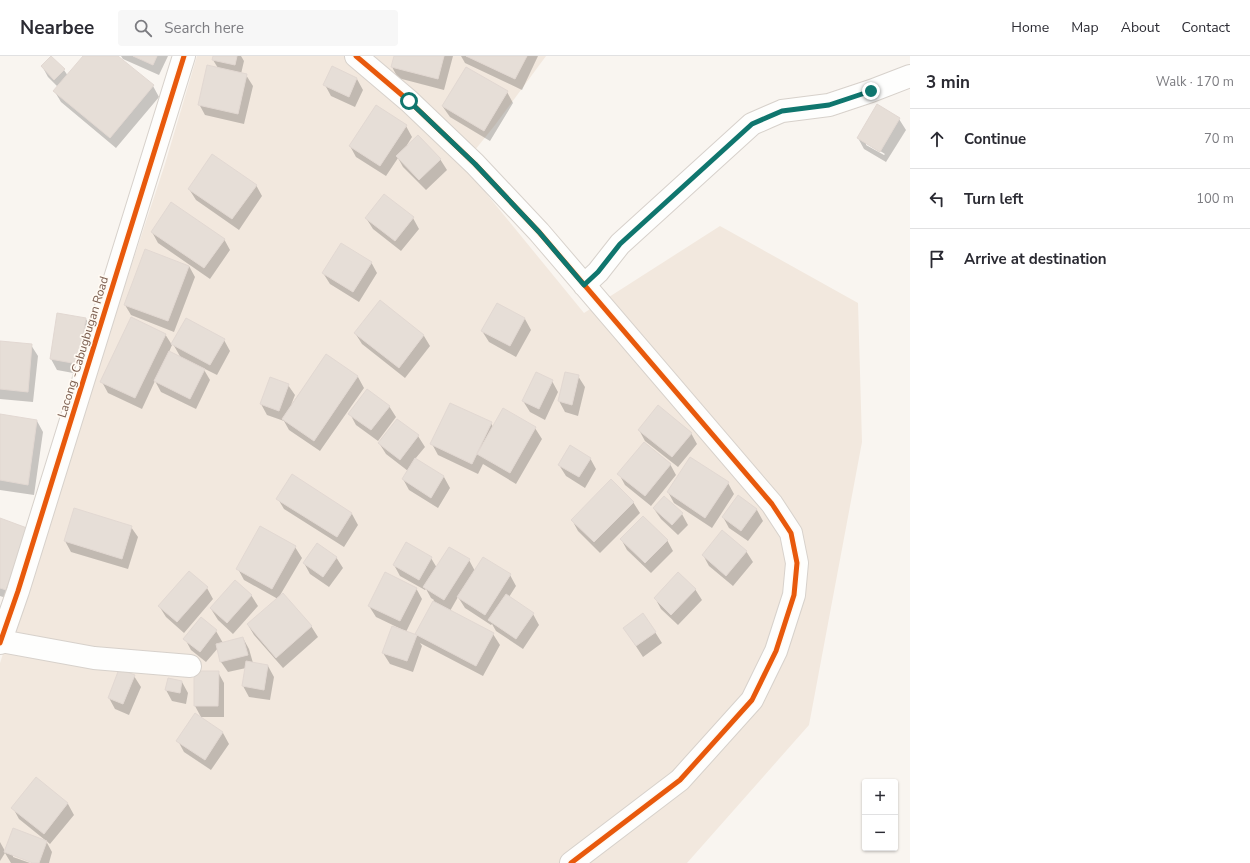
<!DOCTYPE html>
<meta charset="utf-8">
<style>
body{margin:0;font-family:"Nunito Sans",sans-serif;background:#f7f7f7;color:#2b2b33}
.controls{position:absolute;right:12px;bottom:12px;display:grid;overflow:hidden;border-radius:4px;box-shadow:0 1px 3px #0004}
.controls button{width:36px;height:36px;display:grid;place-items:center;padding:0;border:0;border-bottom:1px solid #e1e1e2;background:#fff;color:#2b2b33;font:20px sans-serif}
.stop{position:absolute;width:12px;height:12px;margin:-9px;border:3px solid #0f766e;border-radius:50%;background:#fff}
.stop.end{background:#0f766e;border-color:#fff;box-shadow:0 1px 4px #0008}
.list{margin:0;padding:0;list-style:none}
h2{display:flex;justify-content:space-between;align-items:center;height:52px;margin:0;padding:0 16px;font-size:17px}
h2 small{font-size:13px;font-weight:400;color:#7c7c81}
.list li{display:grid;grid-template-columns:26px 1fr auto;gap:12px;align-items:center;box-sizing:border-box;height:60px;padding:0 16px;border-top:1px solid #e1e1e2}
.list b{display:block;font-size:15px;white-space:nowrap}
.list em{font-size:13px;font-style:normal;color:#7c7c81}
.icon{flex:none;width:22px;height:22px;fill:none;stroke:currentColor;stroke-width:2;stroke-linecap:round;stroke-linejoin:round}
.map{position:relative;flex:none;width:910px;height:807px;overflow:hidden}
header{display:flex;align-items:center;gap:24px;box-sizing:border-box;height:56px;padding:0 20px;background:#fff;border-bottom:1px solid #e1e1e2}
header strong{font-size:19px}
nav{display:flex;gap:22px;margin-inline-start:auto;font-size:14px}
.search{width:280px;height:36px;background:#f7f7f7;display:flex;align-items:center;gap:10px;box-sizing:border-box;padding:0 14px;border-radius:4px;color:#7c7c81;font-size:15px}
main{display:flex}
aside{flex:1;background:#fff}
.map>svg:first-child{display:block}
</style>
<header>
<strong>Nearbee</strong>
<div class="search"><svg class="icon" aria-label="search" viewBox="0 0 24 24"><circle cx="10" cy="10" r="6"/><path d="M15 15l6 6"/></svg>Search here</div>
<nav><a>Home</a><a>Map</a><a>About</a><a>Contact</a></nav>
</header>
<main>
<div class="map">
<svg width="910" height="807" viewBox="0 0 910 807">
<rect width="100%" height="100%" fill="#f9f5f0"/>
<path fill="#f2e8de" d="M 197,0 L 546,0 L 495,69 L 463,109 L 584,257 L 720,170 L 858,247 L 862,386 L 809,669 L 687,807 L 0,807 L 0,607 L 165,108 Z"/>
<path fill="#0003" fill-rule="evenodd" d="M 84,0 L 117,0 L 153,30 L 159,41 L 116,92 L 61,46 L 55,36 L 58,31 L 48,21 L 42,10 L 51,1 L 64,14 L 68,20 Z
M 121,0 L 168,0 L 159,19 L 123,3 Z
M 214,0 L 241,0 L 244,5 L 241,18 L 246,19 L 253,30 L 244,68 L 205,59 L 199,48 L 218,12 L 213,4 Z
M 395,0 L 453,0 L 444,34 L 398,22 L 392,11 Z
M 461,0 L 538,0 L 522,34 L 465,7 Z
M 333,12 L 357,23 L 363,34 L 355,51 L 331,40 L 325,29 Z
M 507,36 L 513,47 L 490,85 L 450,61 L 443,51 Z
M 899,63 L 906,74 L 886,106 L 864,93 L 858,82 ZM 866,86 L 885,98 L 884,99 L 866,89 Z
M 406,70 L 412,81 L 407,89 L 440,103 L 447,114 L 426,134 L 403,111 L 398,102 L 386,120 L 356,101 L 350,90 Z
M 256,129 L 262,140 L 239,174 L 196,144 L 189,133 Z
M 366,162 L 413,162 L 419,173 L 401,195 L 373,173 Z
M 152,176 L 224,183 L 230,194 L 210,223 L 158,187 Z
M 371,206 L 377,217 L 359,246 L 330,228 L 323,217 Z
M 189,210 L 195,221 L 174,276 L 131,259 L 125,249 Z
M 380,246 L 424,280 L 430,290 L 405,322 L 362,288 L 355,277 Z
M 498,248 L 525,263 L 531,274 L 516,301 L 489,286 L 482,275 Z
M 86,263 L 92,274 L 84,319 L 57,314 L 51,303 Z
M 165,278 L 172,289 L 169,296 L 181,302 L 173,288 L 224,284 L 230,295 L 217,319 L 203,312 L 210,324 L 196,353 L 161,336 L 155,325 L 142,353 L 108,337 L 102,326 Z
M 0,286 L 31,289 L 38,300 L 33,346 L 0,343 Z
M 326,300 L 358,321 L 364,332 L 320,395 L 289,374 L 284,365 L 267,359 L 261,348 L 288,329 L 295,339 L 291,349 Z
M 565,317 L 578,320 L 585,331 L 578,360 L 565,356 L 559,345 Z
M 552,325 L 558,336 L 545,364 L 530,356 L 523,345 Z
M 389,350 L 396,361 L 378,385 L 356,369 L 350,358 Z
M 0,359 L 37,365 L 43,376 L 34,439 L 0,434 Z
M 491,367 L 493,371 L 535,372 L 542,383 L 516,428 L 483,408 L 478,418 L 438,399 L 432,388 Z
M 639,374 L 691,377 L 697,388 L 678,411 L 645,385 Z
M 418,380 L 425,391 L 415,403 L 444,421 L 450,432 L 438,452 L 409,434 L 403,423 L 408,415 L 386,398 L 379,387 Z
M 590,402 L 596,413 L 585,432 L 566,420 L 559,409 Z
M 690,403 L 728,427 L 734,438 L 712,472 L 674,447 L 668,436 Z
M 670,408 L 676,419 L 651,450 L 625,429 L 619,418 Z
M 292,420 L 352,458 L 358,469 L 344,491 L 284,453 L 278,443 Z
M 738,440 L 757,454 L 763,465 L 748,485 L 729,472 L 723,461 Z
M 633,446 L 640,457 L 600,497 L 578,475 L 572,464 Z
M 654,453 L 682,458 L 688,469 L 678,479 L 661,463 Z
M 0,463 L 27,472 L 12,544 L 0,540 Z
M 131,471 L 138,481 L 128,513 L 71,496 L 65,485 Z
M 621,483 L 667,484 L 673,495 L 651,517 L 627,494 Z
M 295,491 L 302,502 L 279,541 L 311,570 L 318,581 L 283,612 L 254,579 L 248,569 L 278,543 L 244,524 L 238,513 Z
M 746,495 L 753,506 L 733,530 L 709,510 L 703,499 Z
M 336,501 L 343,512 L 329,531 L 310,518 L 304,507 Z
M 431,502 L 437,512 L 469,504 L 475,515 L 510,519 L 516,530 L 509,541 L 533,558 L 539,569 L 523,593 L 496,575 L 492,568 L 491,569 L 465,552 L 458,541 L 450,555 L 493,578 L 500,589 L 483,620 L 420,587 L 422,590 L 413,616 L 390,608 L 383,597 L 401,573 L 376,561 L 369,550 L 416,532 L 422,543 L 406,576 L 418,580 L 417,578 L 434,544 L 431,542 L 426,533 L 425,534 L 400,520 L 394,509 Z
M 207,532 L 213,543 L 184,577 L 166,561 L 159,550 Z
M 695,533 L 702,544 L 678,569 L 661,553 L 655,542 Z
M 251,539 L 258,550 L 233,578 L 218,564 L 211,553 Z
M 624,572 L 655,576 L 662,587 L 643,601 Z
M 216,575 L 223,587 L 243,582 L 249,593 L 253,607 L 268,610 L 274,621 L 270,644 L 249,641 L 243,630 L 246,612 L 228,616 L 221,606 L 218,592 L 206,606 L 191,594 L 185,583 Z
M 218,616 L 224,627 L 224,661 L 201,661 L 195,650 Z
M 134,620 L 141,631 L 129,659 L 115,653 L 109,642 Z
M 182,626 L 188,637 L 186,648 L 172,645 L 166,634 Z
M 195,658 L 223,677 L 229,688 L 211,714 L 184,696 L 178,685 Z
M 36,722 L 68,748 L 74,759 L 50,788 L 19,763 L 13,752 Z
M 46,785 L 52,796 L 49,807 L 36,807 L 13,798 L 13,801 L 30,807 L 11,807 L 5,797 L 0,805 L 0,786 L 5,795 Z"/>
<path fill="#e6ded7" stroke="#e2d8d2" d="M 51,0 L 65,13 L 54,24 L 41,10 Z
M 83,0 L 118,0 L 154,29 L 110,82 L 53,35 Z
M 133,0 L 157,0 L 153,9 Z
M 213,0 L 237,0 L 235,9 L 212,4 Z
M 394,0 L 444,0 L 438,23 L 391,11 Z
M 466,0 L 527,0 L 515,23 Z
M 207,9 L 247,18 L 238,58 L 198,49 Z
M 332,10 L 357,22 L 349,41 L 323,29 Z
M 466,11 L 508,35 L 484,75 L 442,50 Z
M 877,48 L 900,62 L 880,96 L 857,82 Z
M 376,49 L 407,69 L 380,110 L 349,90 Z
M 418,79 L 441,103 L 419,124 L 396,100 Z
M 212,98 L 257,129 L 232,163 L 188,133 Z
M 384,138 L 414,161 L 395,185 L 365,162 Z
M 171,146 L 225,183 L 204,212 L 151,176 Z
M 341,187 L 372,206 L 353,236 L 322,217 Z
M 145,193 L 189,210 L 168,265 L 124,249 Z
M 380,244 L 424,279 L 399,312 L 354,277 Z
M 497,247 L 525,262 L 510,290 L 481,275 Z
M 57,257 L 86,262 L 78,308 L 50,303 Z
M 131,261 L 166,278 L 135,342 L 100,326 Z
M 186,262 L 225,283 L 210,309 L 171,288 Z
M 0,285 L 32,288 L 28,336 L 0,333 Z
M 169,295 L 205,313 L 190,343 L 154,325 Z
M 326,298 L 358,320 L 314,385 L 282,363 Z
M 536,316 L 553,324 L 539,353 L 522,345 Z
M 565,316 L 579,319 L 572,349 L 558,345 Z
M 270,321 L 289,328 L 279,355 L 260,348 Z
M 367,333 L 390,350 L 371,374 L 348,358 Z
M 450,347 L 492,366 L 472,408 L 430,388 Z
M 658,349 L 692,377 L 672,401 L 638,374 Z
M 503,352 L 536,371 L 510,417 L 477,398 Z
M 0,358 L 37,364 L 28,429 L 0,424 Z
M 397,363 L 419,379 L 400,404 L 378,387 Z
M 644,386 L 671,408 L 645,440 L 617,418 Z
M 570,389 L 591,402 L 579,421 L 558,409 Z
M 690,401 L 729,426 L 705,462 L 667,436 Z
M 415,402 L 444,420 L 431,442 L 402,423 Z
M 292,418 L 352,457 L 337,481 L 276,443 Z
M 611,423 L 634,446 L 594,486 L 571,464 Z
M 738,439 L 757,453 L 741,475 L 722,461 Z
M 664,440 L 683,457 L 672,469 L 653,452 Z
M 74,452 L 132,470 L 122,503 L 64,485 Z
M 643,460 L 668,484 L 645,507 L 620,483 Z
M 0,462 L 27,472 L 6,534 L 0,532 Z
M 260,470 L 296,490 L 272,533 L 236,513 Z
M 722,474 L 747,495 L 726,520 L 702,499 Z
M 406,486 L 432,501 L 419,524 L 393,509 Z
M 317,487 L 337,501 L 323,521 L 303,507 Z
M 449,491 L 470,503 L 444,544 L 423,531 Z
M 483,501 L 511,518 L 485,559 L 457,541 Z
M 189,515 L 208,531 L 177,566 L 158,550 Z
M 385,516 L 417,532 L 400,565 L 368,550 Z
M 678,516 L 696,533 L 671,559 L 654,542 Z
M 235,524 L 252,539 L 227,567 L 210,552 Z
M 283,537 L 312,570 L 276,602 L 247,568 Z
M 506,538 L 534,557 L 516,583 L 488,564 Z
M 433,545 L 494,577 L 476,610 L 415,578 Z
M 643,557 L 656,576 L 636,590 L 623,572 Z
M 201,561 L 217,574 L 200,596 L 183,583 Z
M 392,570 L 417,579 L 407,605 L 382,597 Z
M 243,581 L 248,599 L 220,606 L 216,588 Z
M 246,605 L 268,609 L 264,634 L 242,630 Z
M 119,613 L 135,619 L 123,648 L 108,642 Z
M 194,615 L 219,615 L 218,650 L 194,650 Z
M 168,622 L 182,625 L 180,637 L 165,634 Z
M 195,657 L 223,676 L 205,704 L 176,685 Z
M 36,721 L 68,747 L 44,778 L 11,752 Z
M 13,772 L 47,785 L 39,807 L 33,807 L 4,796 Z"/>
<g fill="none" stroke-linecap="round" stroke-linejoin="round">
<defs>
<path id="minor" d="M 356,0 L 409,45 L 475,108 L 539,176 L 772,448 L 791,477 L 797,507 L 794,539 L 776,595 L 752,644 L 680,724 L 571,807
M 584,229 L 598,216 L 620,188 L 752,68 L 768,61 L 782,55 L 829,49 L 871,35 L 910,20
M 1,585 L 94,602 L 190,610
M 0,587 L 18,535 L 184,0"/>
</defs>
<use href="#minor" stroke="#d7d1cb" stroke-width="24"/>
<use href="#minor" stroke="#fefefd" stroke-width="22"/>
<defs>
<path id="cycleway" d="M 356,0 L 409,45 L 475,108 L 539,176 L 772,448 L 791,477 L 797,507 L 794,539 L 776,595 L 752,644 L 680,724 L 571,807
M 0,587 L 18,535 L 184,0"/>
</defs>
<use href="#cycleway" stroke="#fffaf3" stroke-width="8"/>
<use href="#cycleway" stroke="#e8590c" stroke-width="5"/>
</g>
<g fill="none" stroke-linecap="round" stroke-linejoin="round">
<path stroke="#0f766e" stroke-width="5" d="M 409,45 L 475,108 L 539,176 L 584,229 L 598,216 L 620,188 L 752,68 L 768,61 L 782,55 L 829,49 L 871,35"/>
</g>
<g text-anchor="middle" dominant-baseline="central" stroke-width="3.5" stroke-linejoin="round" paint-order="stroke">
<g font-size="12" fill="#7a5c4d" stroke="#fffaf3">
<text transform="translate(83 291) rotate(-73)">Lacong -Cabugbugan Road</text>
</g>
</g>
</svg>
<div class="controls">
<button>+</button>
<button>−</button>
</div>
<div class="stop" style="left:409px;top:45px"></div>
<div class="stop end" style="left:871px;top:35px"></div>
</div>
<aside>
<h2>3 min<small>Walk · 170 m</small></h2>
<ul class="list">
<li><svg class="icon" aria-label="ahead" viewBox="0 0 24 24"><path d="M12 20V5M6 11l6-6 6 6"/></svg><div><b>Continue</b></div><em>70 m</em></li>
<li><svg class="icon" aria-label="left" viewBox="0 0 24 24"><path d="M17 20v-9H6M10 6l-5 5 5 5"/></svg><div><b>Turn left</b></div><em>100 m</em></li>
<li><svg class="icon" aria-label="arrive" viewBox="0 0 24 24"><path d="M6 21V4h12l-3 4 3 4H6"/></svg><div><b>Arrive at destination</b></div></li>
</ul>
</aside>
</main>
